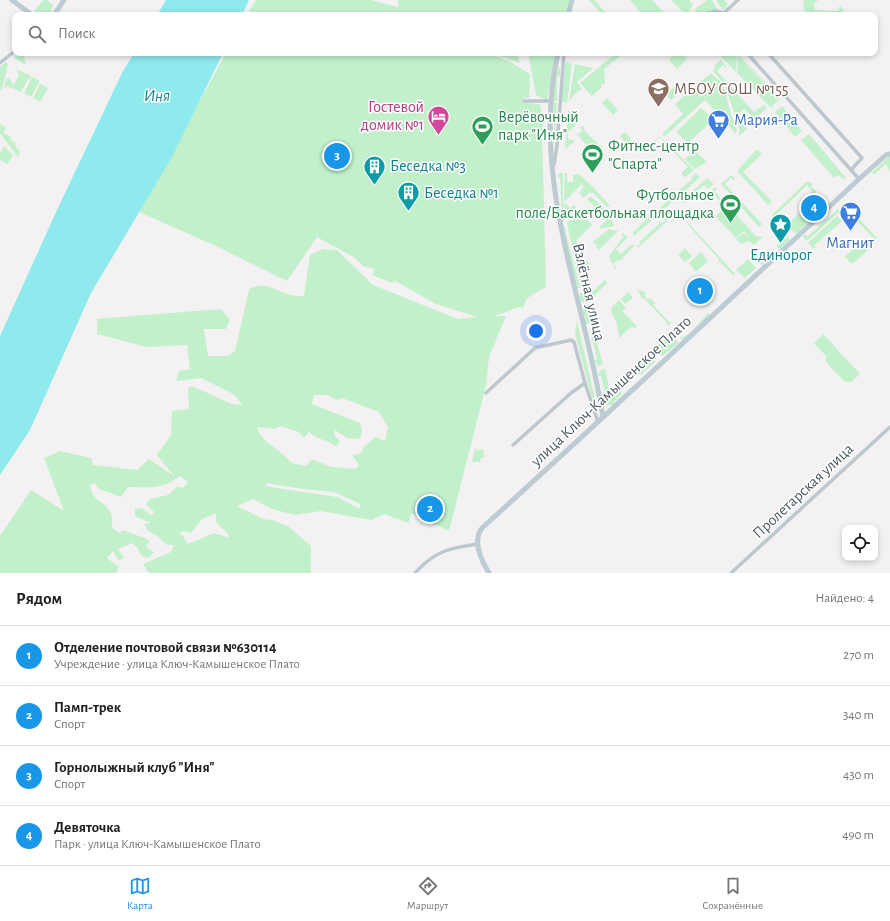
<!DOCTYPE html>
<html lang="ru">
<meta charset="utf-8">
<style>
body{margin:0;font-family:"Alegreya Sans",sans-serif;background:#f6f6f6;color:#222}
.controls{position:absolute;right:12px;bottom:12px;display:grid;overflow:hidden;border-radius:8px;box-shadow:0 2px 6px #0003}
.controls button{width:36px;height:36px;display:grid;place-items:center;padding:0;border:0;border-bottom:1px solid #e0e0e0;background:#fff;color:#222;font:20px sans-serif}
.you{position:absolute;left:536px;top:331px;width:14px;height:14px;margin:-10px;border:3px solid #fff;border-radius:50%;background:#1a73e8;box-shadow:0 0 0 6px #1a73e833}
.badge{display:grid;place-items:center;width:26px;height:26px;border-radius:50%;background:#1896e7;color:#fff;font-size:13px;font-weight:700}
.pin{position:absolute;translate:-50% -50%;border:2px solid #fff;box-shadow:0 1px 4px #0006}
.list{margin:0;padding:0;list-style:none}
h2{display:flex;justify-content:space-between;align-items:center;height:52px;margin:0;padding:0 16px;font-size:17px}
h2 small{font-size:13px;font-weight:400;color:#767676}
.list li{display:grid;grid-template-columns:26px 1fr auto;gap:12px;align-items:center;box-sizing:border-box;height:60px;padding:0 16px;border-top:1px solid #e0e0e0}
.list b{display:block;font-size:15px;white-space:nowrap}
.list p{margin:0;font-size:13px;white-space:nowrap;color:#767676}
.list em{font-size:13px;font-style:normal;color:#767676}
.icon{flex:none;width:22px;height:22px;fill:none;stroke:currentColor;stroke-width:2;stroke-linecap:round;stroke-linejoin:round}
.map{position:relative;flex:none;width:890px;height:573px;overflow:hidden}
.search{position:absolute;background:#fff;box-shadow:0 2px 6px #0003;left:12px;right:12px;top:12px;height:44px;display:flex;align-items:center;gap:10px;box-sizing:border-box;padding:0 14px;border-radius:8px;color:#767676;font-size:15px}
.sheet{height:292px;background:#fff}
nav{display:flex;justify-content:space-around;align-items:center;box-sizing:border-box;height:56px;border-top:1px solid #e0e0e0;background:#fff;font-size:11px;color:#767676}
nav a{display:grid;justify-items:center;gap:2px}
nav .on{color:#1896e7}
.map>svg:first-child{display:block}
</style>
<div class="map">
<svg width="890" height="573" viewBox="0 0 890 573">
<rect width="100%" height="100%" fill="#f4f1f2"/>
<path fill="#c1f0cb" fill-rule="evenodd" d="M 43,0 L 47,0 L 53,5 L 49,15 L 35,15 L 33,13 Z
M 256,0 L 370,0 L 398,7 L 398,0 L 570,0 L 566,15 L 247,15 Z
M 589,0 L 594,0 L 608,15 L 602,15 Z
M 630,0 L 652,0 L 666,15 L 662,15 L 663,14 L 657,12 L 654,15 L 643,15 Z
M 671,0 L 689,0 L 693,5 L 689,10 L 690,12 L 686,15 Z
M 707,0 L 712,0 L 717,9 L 697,15 L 695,13 L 696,8 Z
M 716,0 L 724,0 L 728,4 L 723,10 Z
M 803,0 L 818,0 L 814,4 L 815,10 L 838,11 L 840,5 L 847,15 L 807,13 L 804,9 Z
M 23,53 L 26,65 L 16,59 L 15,56 Z
M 226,53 L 487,53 L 509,61 L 530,74 L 529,98 L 524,98 L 523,103 L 540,104 L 543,118 L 542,132 L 546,287 L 527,298 L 523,308 L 519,307 L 494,316 L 506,316 L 489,357 L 486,385 L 449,531 L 411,513 L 409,523 L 384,514 L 371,520 L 321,511 L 295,515 L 272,509 L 253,499 L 237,506 L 263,519 L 272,520 L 288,526 L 311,546 L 311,573 L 149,573 L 143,564 L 171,552 L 174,545 L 167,545 L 156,535 L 148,531 L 144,524 L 151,523 L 135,516 L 135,509 L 142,508 L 152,516 L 154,512 L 146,504 L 150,499 L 168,495 L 178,486 L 183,488 L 188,482 L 180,476 C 162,490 150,487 128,487 L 121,497 L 99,489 L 95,483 L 90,485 C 92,507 115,498 112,528 L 119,533 L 123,530 L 147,539 L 150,543 L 146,544 L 147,548 L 154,552 L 149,558 L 142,556 L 137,547 L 132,543 L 118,549 L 124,558 L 118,560 L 113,551 L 107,558 L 119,567 L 116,572 L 118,573 L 0,573 L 0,536 L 31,490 L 64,511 L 44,458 L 60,451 L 91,458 L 93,465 L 137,470 L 149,459 L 174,476 L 157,455 L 171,435 L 172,411 L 189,409 L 188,388 L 192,386 L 232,404 L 242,405 L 235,395 L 201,378 L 176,381 L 179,371 L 190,369 L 187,345 L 147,347 L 97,334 L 97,319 L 221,309 L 230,320 L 226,329 L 204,329 L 208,356 L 228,356 L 235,351 L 249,290 C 265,276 284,299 304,296 L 310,255 L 323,249 L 337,250 L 373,285 L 458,319 L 477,317 L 436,304 L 395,281 L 392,283 L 372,275 L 375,269 L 363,266 L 355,258 L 317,237 L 287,281 L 218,247 L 139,212 ZM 314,395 L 327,395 L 337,400 L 342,398 L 379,412 L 388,427 L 385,441 L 375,437 L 364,447 L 360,454 L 352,455 L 359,465 L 356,469 L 331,467 L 312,459 L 306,466 L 291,463 C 281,448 261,444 257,427 L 275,429 L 280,426 L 299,432 L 304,438 L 309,432 C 317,439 327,440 336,446 L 340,442 L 334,434 L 335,430 L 347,438 L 360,439 L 362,431 L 360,423 L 312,404 ZM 267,483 L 303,489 L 334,492 L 360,504 L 360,509 L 337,497 L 270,487 L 265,485 ZM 216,513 L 216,522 L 228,534 L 229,538 L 214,533 L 188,544 L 183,536 L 179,534 L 182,531 L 191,533 L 202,519 Z
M 491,53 L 517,53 L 520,63 Z
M 528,53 L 556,53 L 547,101 L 536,95 Z
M 616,53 L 624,53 L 604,69 L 605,84 L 601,85 L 602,87 L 592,96 L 580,83 Z
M 675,53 L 681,53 L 687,59 L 677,69 L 669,60 Z
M 723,53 L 737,53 L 736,72 L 721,56 Z
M 738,53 L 780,99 L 779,101 Z
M 738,54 L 778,101 L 773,105 L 773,108 L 769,106 L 737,73 Z
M 721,60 L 727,67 L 726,68 L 723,65 L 717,71 L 754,112 L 764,105 L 767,108 L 755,119 L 744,109 L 736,116 L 747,129 L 739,136 L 739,128 L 725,85 L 713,71 L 716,68 L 714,66 Z
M 6,62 L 8,64 L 2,89 L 0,91 L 0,67 Z
M 567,62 L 572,64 L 567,103 L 562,101 L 565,65 Z
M 575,64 L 593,68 L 577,82 L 582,89 L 575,94 L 569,101 Z
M 558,66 L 560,68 L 560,76 L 557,77 L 557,101 L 553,101 Z
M 16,69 L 31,76 L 29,80 L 28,79 L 21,92 L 12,88 L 19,75 Z
M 713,72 L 723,84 L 732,117 L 737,129 L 736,134 L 705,100 L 664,137 L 662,134 L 683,114 L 675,104 L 696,86 L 704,94 L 706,91 L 699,83 L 711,73 L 723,84 Z
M 32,77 L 40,81 L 31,97 L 24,93 Z
M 10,78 L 13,85 L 11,88 L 7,86 L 4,89 L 6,79 Z
M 40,84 L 48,88 L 40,102 L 33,98 Z
M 675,86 L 680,91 L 671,100 L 666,95 Z
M 607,98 L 618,110 L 613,115 L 602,103 Z
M 553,102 L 557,103 L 555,142 L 557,144 L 555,145 Z
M 782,106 L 802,131 L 795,137 L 775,112 Z
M 701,108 L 713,118 L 713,120 L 688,143 L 676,132 Z
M 568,110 L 575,116 L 572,120 L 576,125 L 568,132 L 568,139 L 575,141 L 565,149 Z
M 0,124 L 6,127 L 3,133 L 12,137 L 10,140 L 16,143 L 15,146 L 20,152 L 18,157 L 0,133 Z
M 582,126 L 585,127 L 584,130 L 600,146 L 603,146 L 591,158 L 592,150 L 575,133 L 578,134 L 582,131 L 580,127 Z
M 625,132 L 631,139 L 627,144 L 620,136 Z
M 809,134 L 846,178 L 844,180 L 839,175 L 834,178 L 801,140 Z
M 660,136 L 694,170 L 685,177 L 682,175 L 682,172 L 688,167 L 660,137 L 642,152 L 639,149 L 643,150 Z
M 4,146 L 13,155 L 8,164 L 0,160 L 0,154 Z
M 758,150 L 762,154 L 743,172 L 772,201 L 768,205 L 737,171 L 755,151 Z
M 695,151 L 707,162 L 695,169 L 685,159 Z
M 890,156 L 890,172 L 886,164 L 875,174 L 871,173 Z
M 560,173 L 563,173 L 563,202 L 565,220 L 562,222 L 559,218 L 562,215 L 560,178 L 557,176 Z
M 565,173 L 567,173 L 567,182 L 573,182 L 573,175 L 579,174 L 594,188 L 610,206 L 607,207 L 593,193 L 589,193 L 583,198 L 579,193 L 584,187 L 582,184 L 564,202 L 570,208 L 574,205 L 576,207 L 566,219 L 564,200 Z
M 696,173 L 700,177 L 634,236 L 633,232 L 692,179 L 691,178 Z
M 730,176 L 732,176 L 735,178 L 733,181 L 731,178 L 725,184 L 762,224 L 759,227 L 721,184 Z
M 707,178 L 714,184 L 708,189 L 704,185 L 685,203 L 682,201 Z
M 806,182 L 810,182 L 813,185 L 811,187 L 817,191 L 810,196 L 809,195 L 812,191 L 807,185 L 773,218 L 772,215 Z
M 715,187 L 717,189 L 714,191 L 756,236 L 763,237 L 754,245 L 748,241 L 741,244 L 736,239 L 743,233 L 750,238 L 744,231 L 736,238 L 717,218 L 716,216 L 723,209 L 718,204 L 720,201 L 711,191 Z
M 820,195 L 829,203 L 796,234 L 791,229 L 789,230 L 785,226 Z
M 590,197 C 600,201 612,217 614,226 L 600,229 L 599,228 L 607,220 L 587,199 Z
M 838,209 L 840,211 L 807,241 L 803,237 L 803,234 L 808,236 Z
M 579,210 L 592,225 L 576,241 L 584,251 L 581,254 L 590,264 L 580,273 L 585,287 L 581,288 L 567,223 Z
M 673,210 L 675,214 L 638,248 L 637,247 L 641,243 L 639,242 L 661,222 L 662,223 L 666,220 L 664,217 Z
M 681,215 L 735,274 L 733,275 L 718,260 L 719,259 L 695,233 Z
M 837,216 L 842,221 L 814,246 L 816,248 L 813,248 L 808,243 Z
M 857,217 L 877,238 L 875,240 L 855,219 Z
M 564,225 L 580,288 L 577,288 L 562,228 Z
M 609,229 L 618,231 L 599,250 L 596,247 L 597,245 L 593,243 L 594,241 Z
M 621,233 L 624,234 L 628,237 L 616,249 L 621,254 L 632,244 L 634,246 L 620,261 L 618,260 L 613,264 L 617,268 L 615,269 L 609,256 L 623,237 Z
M 789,236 L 789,241 L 780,249 L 776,246 Z
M 863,239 L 872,246 L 871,248 L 852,264 L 845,257 Z
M 685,248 L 692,256 L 685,262 L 678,255 Z
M 701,252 L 708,261 L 696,272 L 689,263 Z
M 770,254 L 775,254 L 763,265 L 759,264 Z
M 748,259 L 756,268 L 745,278 L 736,270 Z
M 605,280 L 607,283 L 593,297 L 590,294 Z
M 636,287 L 640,291 L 643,291 L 646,293 L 644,295 L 648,300 L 650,298 L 655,303 L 653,305 L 670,323 L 672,321 L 672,322 L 668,326 L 667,323 L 644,298 L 642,299 Z
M 586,291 L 588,300 L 584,303 L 580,300 L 579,294 Z
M 628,292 L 633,298 L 625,304 L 621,299 Z
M 619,300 L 626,308 L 622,311 L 637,326 L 635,328 L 631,327 L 619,338 L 617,324 L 611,311 L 612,307 Z
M 587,304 L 591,321 L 587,324 L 584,323 L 583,320 L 586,319 L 583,313 L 581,312 Z
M 709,312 L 709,316 L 684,340 L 682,340 L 680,338 L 689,334 Z
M 577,321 L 597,407 L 596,413 L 575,334 Z
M 593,327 L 603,365 L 598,366 L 594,360 L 597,359 L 590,330 Z
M 671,334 L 679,343 L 662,356 L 654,348 Z
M 823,334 L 860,374 L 851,382 L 845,382 L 825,361 L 827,357 L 815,344 L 812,345 Z
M 648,354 L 655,362 L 641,375 L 636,375 L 633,369 Z
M 605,369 L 609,388 L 605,392 L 601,376 L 598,376 L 600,371 Z
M 626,380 L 627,382 L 619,390 L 622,394 L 614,402 L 613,405 L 606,405 L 603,400 Z
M 475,447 L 476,451 L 483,449 L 484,457 L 480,459 L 481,462 L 472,462 Z"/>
<path fill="#8eeaed" d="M 166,0 L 249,0 L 242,15 L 157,15 Z
M 134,53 L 223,53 L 172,157 L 91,293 L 30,430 L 0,475 L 0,336 L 57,210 L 123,71 Z"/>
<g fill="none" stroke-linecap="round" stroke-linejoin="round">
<path stroke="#bdc8ce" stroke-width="3.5" d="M 701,15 L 716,11 L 724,13
M 724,15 L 726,11 L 738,0
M 747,53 L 859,179
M 768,53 L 862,158 L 851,170
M 0,63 L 15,51
M 524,101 L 550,101
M 554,165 L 557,145 L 564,53
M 486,393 L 535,348 L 571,340 L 574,342 L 585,383 L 598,422
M 513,445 L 571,393 L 585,383
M 415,573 C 435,551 449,548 478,544
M 731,573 L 890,427"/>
<path stroke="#bdcbd3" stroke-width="5" d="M 12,0 L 32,15
M 54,15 L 64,0
M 568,15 L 572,0
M 558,53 C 530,177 584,296 603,417
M 489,573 C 481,560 472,541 482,528 C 609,413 734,296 859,179 L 886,155 L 890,154"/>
</g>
<defs>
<symbol id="school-pin" viewBox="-11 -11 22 30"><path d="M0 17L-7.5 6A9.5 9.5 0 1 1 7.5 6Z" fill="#8d6e63" stroke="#fff"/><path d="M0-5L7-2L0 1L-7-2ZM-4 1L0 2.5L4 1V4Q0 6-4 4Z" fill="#fff"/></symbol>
<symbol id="hotel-pin" viewBox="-11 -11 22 30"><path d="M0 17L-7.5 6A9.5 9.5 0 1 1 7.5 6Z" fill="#d1479c" stroke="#fff"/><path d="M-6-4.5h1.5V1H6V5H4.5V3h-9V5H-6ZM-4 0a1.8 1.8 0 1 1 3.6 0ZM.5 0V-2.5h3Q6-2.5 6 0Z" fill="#fff"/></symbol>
<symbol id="supermarket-pin" viewBox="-11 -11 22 30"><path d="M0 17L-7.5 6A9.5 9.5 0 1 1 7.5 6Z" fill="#3f7fe0" stroke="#fff"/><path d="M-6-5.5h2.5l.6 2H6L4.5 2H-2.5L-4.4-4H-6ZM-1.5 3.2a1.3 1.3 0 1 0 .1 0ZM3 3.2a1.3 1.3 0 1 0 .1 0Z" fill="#fff"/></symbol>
<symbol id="stadium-pin" viewBox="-11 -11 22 30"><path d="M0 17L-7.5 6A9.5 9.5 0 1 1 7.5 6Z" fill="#2e9e5b" stroke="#fff"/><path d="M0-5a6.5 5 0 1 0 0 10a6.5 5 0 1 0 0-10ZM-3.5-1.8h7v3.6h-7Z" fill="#fff"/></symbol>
<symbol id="building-pin" viewBox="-11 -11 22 30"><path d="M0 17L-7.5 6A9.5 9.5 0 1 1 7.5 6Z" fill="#0f9aa8" stroke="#fff"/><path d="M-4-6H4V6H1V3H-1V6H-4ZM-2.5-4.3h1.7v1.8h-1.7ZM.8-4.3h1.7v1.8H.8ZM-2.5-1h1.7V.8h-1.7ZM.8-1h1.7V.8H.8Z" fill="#fff"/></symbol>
<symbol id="sight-pin" viewBox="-11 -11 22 30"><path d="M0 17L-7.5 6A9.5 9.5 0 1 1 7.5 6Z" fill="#0f9aa8" stroke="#fff"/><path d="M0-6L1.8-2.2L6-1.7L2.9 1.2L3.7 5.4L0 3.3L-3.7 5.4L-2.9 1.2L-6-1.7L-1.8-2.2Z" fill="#fff"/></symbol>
</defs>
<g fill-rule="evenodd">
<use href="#school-pin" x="646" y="76" width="25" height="34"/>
<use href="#hotel-pin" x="426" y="104" width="25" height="34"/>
<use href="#supermarket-pin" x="706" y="108" width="25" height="34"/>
<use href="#stadium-pin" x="470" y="114" width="25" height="34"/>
<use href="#stadium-pin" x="580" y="142" width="25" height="34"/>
<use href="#building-pin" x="362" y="154" width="25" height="34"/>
<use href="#building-pin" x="396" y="180" width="25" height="34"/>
<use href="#stadium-pin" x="718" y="192" width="25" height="34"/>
<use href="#supermarket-pin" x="838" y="200" width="25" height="34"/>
<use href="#sight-pin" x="768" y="212" width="25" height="34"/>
</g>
<g text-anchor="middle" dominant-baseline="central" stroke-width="3" stroke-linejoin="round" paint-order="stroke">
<g font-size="16" fill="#785e54" stroke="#fff" text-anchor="start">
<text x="674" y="89">МБОУ СОШ №155</text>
</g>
<g font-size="16" fill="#b23c85" stroke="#fff" text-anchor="end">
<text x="424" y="107">Гостевой<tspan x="424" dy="18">домик №1</tspan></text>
</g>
<g font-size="16" fill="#27864d" stroke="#fff" text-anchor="start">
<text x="498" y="117">Верёвочный<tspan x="498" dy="18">парк "Иня"</tspan></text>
<text x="608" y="146">Фитнес-центр<tspan x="608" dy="18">"Спарта"</tspan></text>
<text x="714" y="195" text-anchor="end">Футбольное<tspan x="714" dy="18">поле/Баскетбольная площадка</tspan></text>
</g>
<g font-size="16" fill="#366cbe" stroke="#fff" text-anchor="start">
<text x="734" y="120">Мария-Ра</text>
<text x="850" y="243" text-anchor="middle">Магнит</text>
</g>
<g font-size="16" fill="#0d838f" stroke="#fff" text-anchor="start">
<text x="390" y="166">Беседка №3</text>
<text x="424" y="193">Беседка №1</text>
<text x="781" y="255" text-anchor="middle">Единорог</text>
</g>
<g font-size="16" fill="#49585f" stroke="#fff">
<text transform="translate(589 292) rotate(77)">Взлётная улица</text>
<text transform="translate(611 391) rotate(-43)">улица Ключ-Камышенское Плато</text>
<text transform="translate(803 491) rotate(-43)">Пролетарская улица</text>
</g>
<g font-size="17" font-style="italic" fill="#0d8388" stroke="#fff">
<text x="157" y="95">Иня</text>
</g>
</g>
</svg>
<div class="controls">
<button><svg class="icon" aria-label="locate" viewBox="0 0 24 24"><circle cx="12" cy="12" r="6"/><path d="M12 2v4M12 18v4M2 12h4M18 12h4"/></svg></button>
</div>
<div class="you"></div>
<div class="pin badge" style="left:700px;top:291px">1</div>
<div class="pin badge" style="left:430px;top:509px">2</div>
<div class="pin badge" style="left:337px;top:156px">3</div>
<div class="pin badge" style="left:814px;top:208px">4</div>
<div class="search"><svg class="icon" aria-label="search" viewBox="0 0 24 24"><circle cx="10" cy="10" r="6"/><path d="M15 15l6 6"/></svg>Поиск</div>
</div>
<section class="sheet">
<h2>Рядом<small>Найдено: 4</small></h2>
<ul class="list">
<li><span class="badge">1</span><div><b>Отделение почтовой связи №630114</b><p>Учреждение · улица Ключ-Камышенское Плато</p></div><em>270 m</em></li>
<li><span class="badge">2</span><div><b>Памп-трек</b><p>Спорт</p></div><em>340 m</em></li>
<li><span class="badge">3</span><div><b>Горнолыжный клуб &quot;Иня&quot;</b><p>Спорт</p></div><em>430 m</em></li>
<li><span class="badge">4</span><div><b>Девяточка</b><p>Парк · улица Ключ-Камышенское Плато</p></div><em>490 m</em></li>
</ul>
</section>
<nav>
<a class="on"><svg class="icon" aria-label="map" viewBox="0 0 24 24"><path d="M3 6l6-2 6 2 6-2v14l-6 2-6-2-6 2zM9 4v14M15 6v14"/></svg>Карта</a>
<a><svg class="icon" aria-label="directions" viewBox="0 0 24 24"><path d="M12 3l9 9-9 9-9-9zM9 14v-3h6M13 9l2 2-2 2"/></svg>Маршрут</a>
<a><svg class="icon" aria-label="saved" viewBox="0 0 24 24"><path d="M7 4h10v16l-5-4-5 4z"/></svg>Сохранённые</a>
</nav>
